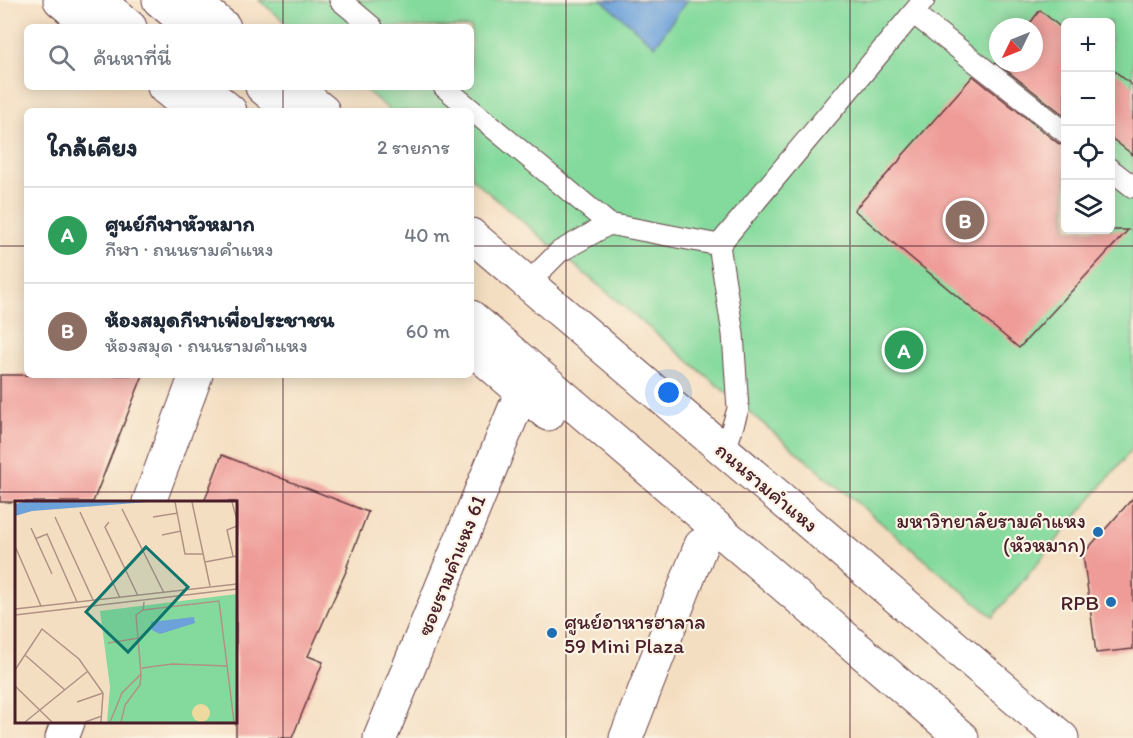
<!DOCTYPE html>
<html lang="th">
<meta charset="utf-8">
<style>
body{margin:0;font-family:Itim,"Playpen Sans Thai",sans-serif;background:#f2f2f3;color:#1f2937}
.controls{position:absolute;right:18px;top:18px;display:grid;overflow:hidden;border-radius:9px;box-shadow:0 3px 15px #0003}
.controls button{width:54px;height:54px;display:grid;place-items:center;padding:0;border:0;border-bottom:2px solid #e0e1e3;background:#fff;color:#1f2937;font:30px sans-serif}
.compass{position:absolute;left:989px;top:18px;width:54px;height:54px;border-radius:50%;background:#fff;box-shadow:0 3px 15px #0003;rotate:227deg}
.you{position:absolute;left:669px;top:393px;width:21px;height:21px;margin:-15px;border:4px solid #fff;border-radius:50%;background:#1a73e8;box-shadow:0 0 0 9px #1a73e833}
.badge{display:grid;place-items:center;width:39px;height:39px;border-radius:50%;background:#1a73e8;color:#fff;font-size:20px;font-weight:700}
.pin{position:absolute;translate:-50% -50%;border:3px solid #fff;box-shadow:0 2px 6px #0006}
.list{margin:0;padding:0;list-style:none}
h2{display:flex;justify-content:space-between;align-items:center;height:78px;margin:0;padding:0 24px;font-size:26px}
h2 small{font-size:20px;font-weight:400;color:#747a83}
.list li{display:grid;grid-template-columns:39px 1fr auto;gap:18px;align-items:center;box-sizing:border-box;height:96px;padding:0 24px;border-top:2px solid #e0e1e3}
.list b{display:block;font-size:22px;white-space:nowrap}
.list p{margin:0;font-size:20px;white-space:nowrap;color:#747a83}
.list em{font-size:20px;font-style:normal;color:#747a83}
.icon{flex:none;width:33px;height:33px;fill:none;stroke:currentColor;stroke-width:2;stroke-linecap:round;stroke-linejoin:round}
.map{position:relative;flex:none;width:1133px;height:738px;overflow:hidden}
.search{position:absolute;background:#fff;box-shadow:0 3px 15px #0003;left:24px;top:24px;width:450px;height:66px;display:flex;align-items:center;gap:15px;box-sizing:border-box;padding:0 21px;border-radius:9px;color:#747a83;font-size:22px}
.panel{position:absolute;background:#fff;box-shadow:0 3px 15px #0003;left:24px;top:108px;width:450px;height:270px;border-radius:9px}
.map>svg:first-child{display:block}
</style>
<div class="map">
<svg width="1133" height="738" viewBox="0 0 1133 738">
<rect width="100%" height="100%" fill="#fcf5e5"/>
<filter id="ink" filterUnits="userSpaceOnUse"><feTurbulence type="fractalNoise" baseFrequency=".0167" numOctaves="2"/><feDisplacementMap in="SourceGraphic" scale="12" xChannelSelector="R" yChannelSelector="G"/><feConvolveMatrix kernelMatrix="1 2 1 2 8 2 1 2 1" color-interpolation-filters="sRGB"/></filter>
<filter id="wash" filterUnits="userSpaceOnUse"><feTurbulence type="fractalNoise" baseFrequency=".008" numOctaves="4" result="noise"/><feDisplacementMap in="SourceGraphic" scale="24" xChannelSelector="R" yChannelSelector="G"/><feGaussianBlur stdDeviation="1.35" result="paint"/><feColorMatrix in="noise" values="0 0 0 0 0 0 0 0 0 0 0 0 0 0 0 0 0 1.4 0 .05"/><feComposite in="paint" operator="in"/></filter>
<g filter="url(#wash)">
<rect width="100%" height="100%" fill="#f4dec1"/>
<path fill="#84da9d" stroke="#677c64" stroke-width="1.5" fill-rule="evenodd" d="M 259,0 L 1133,0 L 1133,448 L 993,617 L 471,178 L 471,111 L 391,111 L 362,87 L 471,87 L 471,27 L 291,27 ZM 1066,22 L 1110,22 L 1110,230 L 1066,230 ZM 998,27 L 1034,27 L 1034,63 L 998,63 Z"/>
<path fill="#6ca1d9" stroke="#5b6082" stroke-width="1.5" d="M 602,0 L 687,0 L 655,46 Z"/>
<g id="blocks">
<path fill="#ef9b98" d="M 1040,10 L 1065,31 L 1065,116 L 997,63 L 1034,63 L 1034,27 L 1027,27 Z
M 1110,67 L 1133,86 L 1133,155 L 1110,137 Z
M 973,76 L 1058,143 L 1065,146 L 1065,230 L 1128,230 L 1019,348 L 854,210 L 899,161 L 902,156 Z
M 0,375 L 143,375 L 93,502 L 0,502 Z
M 222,455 L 368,512 L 347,566 L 348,567 L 308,656 L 323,662 L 292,738 L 236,738 L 236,502 L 204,502 Z
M 1133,498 L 1133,649 L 1096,653 L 1083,554 Z"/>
</g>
</g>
<g filter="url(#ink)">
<use href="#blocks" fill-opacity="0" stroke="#643c42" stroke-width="1.5"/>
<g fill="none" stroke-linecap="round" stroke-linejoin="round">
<defs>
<path id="service" d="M 340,0 L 372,27
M 913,13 L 1066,133
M 444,87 L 609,224
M 1110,169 L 1133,187
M 719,245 L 733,334 L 738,409 L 725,451
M 528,283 L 559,252 L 609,224 L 719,245 L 924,0"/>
<path id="minor" d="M 149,502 L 196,375
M 62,738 L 68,722
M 380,738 L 522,391
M 626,738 L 701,545"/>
<path id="primary" d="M 60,0 L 92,27
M 98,0 L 130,27
M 159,0 L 191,27
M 192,0 L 224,27
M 164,87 L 193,111
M 201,87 L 230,111
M 262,87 L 290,111
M 294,87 L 323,111
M 471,235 L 1062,738
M 471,317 L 962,738
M 471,348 L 548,414"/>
</defs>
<use href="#service" stroke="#643c42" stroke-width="23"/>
<use href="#minor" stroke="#643c42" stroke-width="35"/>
<use href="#primary" stroke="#643c42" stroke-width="35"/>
<use href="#service" stroke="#fff" stroke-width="21"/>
<use href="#minor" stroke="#fff" stroke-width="33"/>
<use href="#primary" stroke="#fff" stroke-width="33"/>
</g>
</g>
<path fill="none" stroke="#4a1f2b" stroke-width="1.5" stroke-opacity="0.55" d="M 283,0 L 283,27M 566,0 L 566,738M 850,0 L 850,738M 283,87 L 283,111M 0,246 L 27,246M 471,246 L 1133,246M 283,375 L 283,738M 0,492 L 1133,492"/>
<g fill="#1f6fb2" stroke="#fcf5e5" stroke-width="2">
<circle cx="1098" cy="532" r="6"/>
<circle cx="1111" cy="602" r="6"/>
<circle cx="552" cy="633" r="6"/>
</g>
<g text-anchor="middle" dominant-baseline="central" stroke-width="4.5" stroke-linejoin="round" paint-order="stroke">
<g font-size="21" fill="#4a1f2b" stroke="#fcf5e5">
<text transform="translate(767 487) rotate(40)">ถนนรามคำแหง</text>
<text transform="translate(451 565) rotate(-68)">ซอยรามคำแหง 61</text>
</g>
<g font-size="21" fill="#4a1f2b" stroke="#fcf5e5" text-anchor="end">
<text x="1086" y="520">มหาวิทยาลัยรามคำแหง<tspan x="1086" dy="24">(หัวหมาก)</tspan></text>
<text x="1099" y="602">RPB</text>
<text x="564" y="621" text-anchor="start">ศูนย์อาหารฮาลาล<tspan x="564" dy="24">59 Mini Plaza</tspan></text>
</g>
</g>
<g transform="translate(15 501)">
<rect width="222" height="222" fill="#f4dec1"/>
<path d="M 222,93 L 222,221 L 92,221 L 95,186 L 85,110 Z" fill="#84da9d"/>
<path d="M177 212a9 9 0 1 1 18 0a9 9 0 1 1-18 0Z" fill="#eeda9e"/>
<path d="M 9,1 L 133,1 L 17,10 L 0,15 L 0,3 ZM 179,116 L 180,122 L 145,133 L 137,129 L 136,121 Z" fill="#6ca1d9"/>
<path fill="none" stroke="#6ca1d9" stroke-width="3" d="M 0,10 L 76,1"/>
<path fill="none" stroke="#b09285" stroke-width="1.5" d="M 160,1 L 170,53 L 188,53M 177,1 L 195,85M 217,1 L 222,19M 107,8 L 149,92M 65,11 L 105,97M 40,16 L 78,99M 138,16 L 163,12M 94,21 L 90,26 L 123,95M 16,27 L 37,73M 147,34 L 166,30M 20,38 L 32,33 L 62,101M 0,45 L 26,105M 218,55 L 212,29 L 222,25M 190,61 L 222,55M 0,108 L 222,83M 128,109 L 204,100 L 219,221M 0,114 L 222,88M 93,142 L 124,137M 10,154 L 50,189M 127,167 L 157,163 L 213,165M 0,169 L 27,128 L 64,158 L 88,192 L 86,221M 0,185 L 37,221M 62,201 L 88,192M 10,221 L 73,170M 70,221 L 87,215M 95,221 L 107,192 L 126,173 L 121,114 L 128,109 L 129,101M 106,221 L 110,204 L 125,184 L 126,174"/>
<path fill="#0f766e" fill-opacity="0.15" stroke="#0f766e" stroke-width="3" d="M 131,46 L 173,86 L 113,151 L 71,111 Z"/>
<rect width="222" height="222" fill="none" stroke="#4a1f2b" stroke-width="3"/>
</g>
</svg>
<div class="controls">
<button>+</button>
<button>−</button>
<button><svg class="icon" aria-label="locate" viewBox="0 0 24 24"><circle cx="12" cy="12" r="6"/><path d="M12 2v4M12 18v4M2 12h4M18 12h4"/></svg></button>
<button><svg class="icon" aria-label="layers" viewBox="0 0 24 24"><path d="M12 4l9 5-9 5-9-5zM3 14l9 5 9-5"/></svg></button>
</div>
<svg class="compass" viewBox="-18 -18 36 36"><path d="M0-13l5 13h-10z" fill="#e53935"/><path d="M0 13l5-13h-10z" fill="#747a83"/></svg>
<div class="you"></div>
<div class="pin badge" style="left:904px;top:350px;background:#2e9e5b">A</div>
<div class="pin badge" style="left:965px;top:220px;background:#8d6e63">B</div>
<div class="search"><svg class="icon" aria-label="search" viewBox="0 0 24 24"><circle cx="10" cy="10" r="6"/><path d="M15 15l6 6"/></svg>ค้นหาที่นี่</div>
<section class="panel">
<h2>ใกล้เคียง<small>2 รายการ</small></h2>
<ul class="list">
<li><span class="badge" style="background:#2e9e5b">A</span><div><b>ศูนย์กีฬาหัวหมาก</b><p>กีฬา · ถนนรามคำแหง</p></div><em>40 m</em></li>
<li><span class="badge" style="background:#8d6e63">B</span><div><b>ห้องสมุดกีฬาเพื่อประชาชน</b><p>ห้องสมุด · ถนนรามคำแหง</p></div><em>60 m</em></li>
</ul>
</section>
</div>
